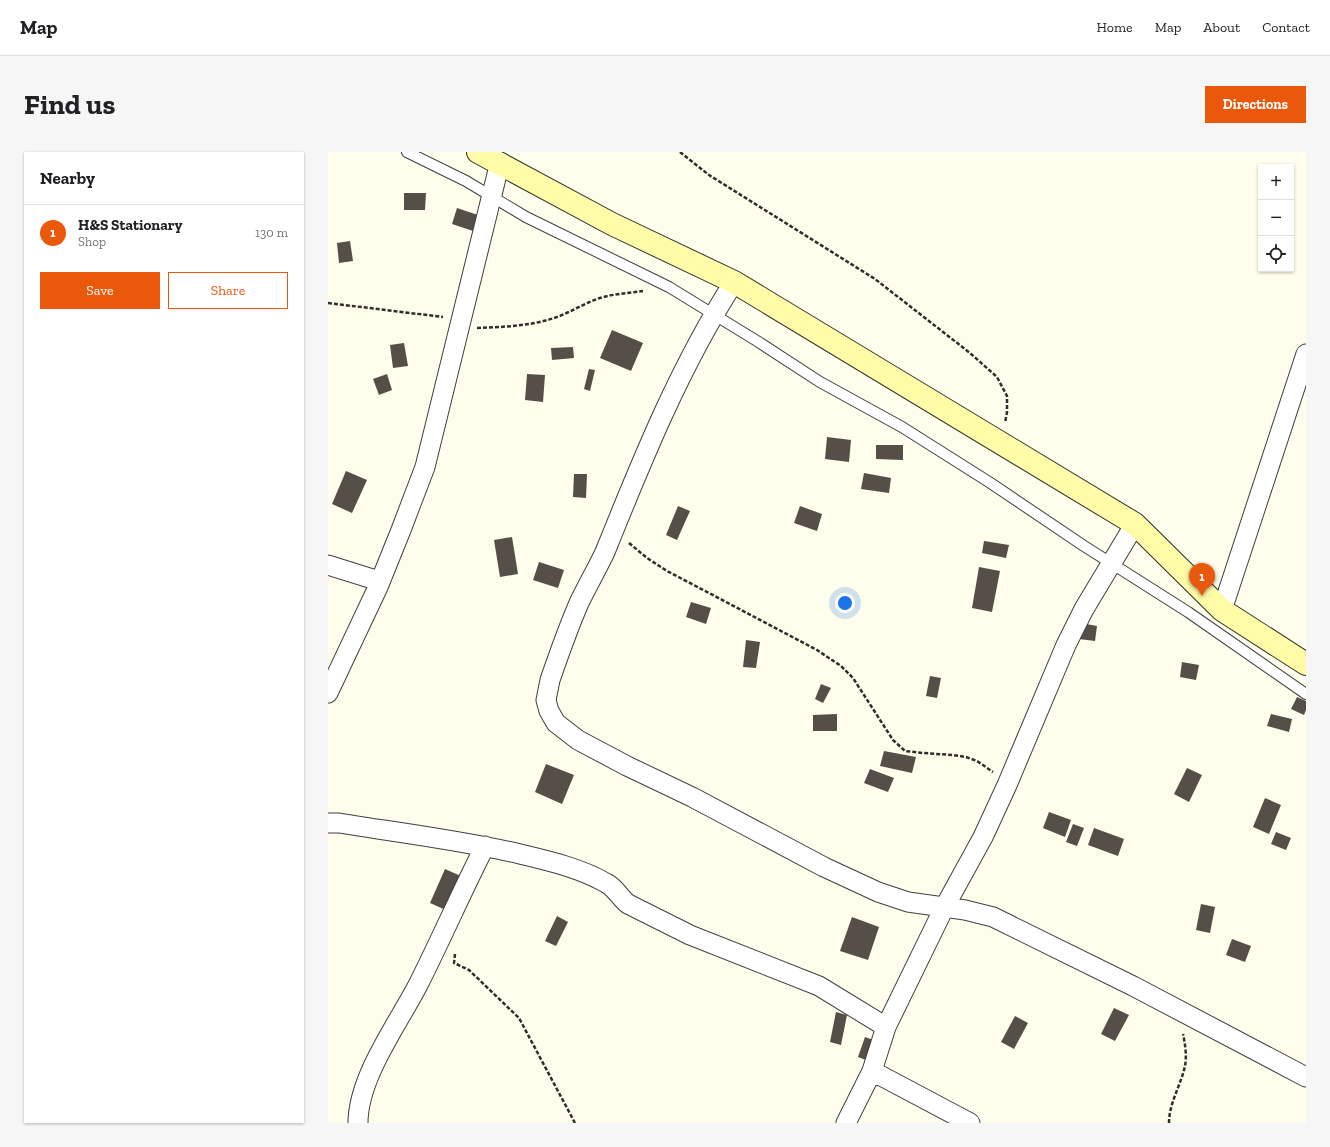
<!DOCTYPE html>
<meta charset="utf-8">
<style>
body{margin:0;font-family:"Zilla Slab",serif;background:#f6f6f6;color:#202124}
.controls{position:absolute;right:12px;top:12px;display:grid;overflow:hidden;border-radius:0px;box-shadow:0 1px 3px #0004}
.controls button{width:36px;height:36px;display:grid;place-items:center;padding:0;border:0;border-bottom:1px solid #e0e0e0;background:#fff;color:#202124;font:20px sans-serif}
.you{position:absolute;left:517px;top:451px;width:14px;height:14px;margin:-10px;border:3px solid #fff;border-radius:50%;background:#1a73e8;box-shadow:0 0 0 6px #1a73e833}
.badge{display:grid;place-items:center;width:26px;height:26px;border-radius:50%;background:#ea580c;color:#fff;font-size:13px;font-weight:700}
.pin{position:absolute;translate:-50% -33px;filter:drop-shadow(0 1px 2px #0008)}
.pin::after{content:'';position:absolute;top:21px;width:14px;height:12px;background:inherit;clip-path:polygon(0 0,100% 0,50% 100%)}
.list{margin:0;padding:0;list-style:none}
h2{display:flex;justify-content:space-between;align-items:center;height:52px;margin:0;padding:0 16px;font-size:17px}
h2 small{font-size:13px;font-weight:400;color:#757577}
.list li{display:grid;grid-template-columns:26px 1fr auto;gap:12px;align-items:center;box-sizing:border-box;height:56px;padding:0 16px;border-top:1px solid #e0e0e0}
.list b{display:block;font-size:15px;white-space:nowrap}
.list p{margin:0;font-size:13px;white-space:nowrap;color:#757577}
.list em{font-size:13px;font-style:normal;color:#757577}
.actions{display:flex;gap:8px;padding:12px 16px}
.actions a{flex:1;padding:9px 0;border:1px solid #ea580c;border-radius:0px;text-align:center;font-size:14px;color:#ea580c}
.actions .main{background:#ea580c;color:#fff}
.icon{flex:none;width:22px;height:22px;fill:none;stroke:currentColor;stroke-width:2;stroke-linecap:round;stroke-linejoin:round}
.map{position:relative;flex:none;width:978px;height:971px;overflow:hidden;border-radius:0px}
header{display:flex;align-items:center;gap:24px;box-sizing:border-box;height:56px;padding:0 20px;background:#fff;border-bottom:1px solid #e0e0e0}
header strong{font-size:19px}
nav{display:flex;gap:22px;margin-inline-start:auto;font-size:14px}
.intro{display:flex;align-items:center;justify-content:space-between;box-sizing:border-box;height:96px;padding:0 24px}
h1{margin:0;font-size:28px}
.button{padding:10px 18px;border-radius:0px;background:#ea580c;color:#fff;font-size:14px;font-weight:700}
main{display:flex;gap:24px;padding:0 24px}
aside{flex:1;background:#fff;border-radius:0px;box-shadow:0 1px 3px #0004}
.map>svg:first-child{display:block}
</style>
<header>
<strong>Map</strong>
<nav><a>Home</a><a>Map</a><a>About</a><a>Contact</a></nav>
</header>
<div class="intro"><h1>Find us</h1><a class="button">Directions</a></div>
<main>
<aside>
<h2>Nearby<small></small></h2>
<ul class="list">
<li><span class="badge">1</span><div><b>H&amp;S Stationary</b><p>Shop</p></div><em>130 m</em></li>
</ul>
<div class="actions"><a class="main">Save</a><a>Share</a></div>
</aside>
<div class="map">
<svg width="978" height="971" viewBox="0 0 978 971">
<rect width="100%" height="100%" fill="#fffdec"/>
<path fill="#564e48" d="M 76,41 L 98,41 L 97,58 L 76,58 Z
M 129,56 L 150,63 L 145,79 L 124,72 Z
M 22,89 L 25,109 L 11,111 L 9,91 Z
M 284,178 L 315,191 L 303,219 L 272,206 Z
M 76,191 L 80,214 L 65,216 L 62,193 Z
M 245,195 L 246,206 L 224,208 L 223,196 Z
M 261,217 L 267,218 L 262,239 L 256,237 Z
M 59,222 L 64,238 L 51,243 L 45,227 Z
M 199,222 L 217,223 L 215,250 L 197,248 Z
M 499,285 L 523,288 L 521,310 L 497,307 Z
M 548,293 L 575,293 L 575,308 L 548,307 Z
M 18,319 L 39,328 L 24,361 L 4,352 Z
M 536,321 L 563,326 L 561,341 L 533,337 Z
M 246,322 L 259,322 L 258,346 L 245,345 Z
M 350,354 L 362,359 L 349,388 L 338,383 Z
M 472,354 L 494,362 L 489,379 L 466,371 Z
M 184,385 L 190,422 L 172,425 L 166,388 Z
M 656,389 L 681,393 L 678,406 L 654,401 Z
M 211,410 L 236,418 L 230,436 L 205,428 Z
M 651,415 L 672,419 L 664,460 L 644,456 Z
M 363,450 L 383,456 L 378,472 L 358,465 Z
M 753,471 L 769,474 L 767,489 L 751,487 Z
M 418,488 L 432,490 L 428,516 L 415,515 Z
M 854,510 L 871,513 L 868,528 L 852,525 Z
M 602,524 L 613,526 L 609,546 L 598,544 Z
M 493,532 L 503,536 L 495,551 L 487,547 Z
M 969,545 L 978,549 L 978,558 L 976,563 L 963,557 Z
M 509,562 L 509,579 L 485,579 L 485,563 Z
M 943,562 L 964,567 L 961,580 L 939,574 Z
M 556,599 L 588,605 L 584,621 L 552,614 Z
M 218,612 L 246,623 L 234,652 L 207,640 Z
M 859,616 L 874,623 L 861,650 L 846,642 Z
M 542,617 L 566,626 L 560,640 L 536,631 Z
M 937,646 L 953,653 L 941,682 L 925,675 Z
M 721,660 L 743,668 L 737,685 L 715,676 Z
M 745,672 L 756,676 L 749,694 L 738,690 Z
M 766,676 L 796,687 L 790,704 L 760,693 Z
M 948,680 L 963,686 L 958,698 L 943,692 Z
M 117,717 L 135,725 L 120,759 L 102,751 Z
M 873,752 L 887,755 L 882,781 L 868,778 Z
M 229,764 L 240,770 L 228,794 L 217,789 Z
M 524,765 L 551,775 L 540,808 L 512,799 Z
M 904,787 L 923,794 L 917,810 L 898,803 Z
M 786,856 L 801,863 L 787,889 L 773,882 Z
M 508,860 L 519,863 L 513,893 L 502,890 Z
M 687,864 L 700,871 L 686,897 L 673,890 Z
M 537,885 L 545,888 L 538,908 L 530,905 Z"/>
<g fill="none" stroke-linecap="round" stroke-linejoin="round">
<defs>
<path id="service" d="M 79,0 L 138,29 L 198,65 L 341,135 L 429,189 L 492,230 L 574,275 L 661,330 L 756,394 L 860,460 L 978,542"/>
<path id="minor" d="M 406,130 C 352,214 314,308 277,400 C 269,417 259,434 251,451 C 240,476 231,502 222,528 L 218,548 L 221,559 L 228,571 L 250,588 L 299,614 L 364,645 L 496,715 L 550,740 L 580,750 L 637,758 L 665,765 L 805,834 L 978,925
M 0,413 L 51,429
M 894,458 L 978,202
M 0,541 L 50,435 L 73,378 L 97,315 L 172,10
M 0,671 L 11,671 C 72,681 132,688 192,702 C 221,709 252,716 278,731 C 288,736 292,746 300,752 L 362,783 L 491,834 L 558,875
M 544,919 L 642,971
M 30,971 C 30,925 70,872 91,831 C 114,785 134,739 157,694
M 518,971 L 544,919 L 558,875 L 616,756 L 655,685 L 679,633 L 738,493 L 756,457 L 807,372"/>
<path id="secondary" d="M 150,0 L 284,72 L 406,130 L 807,372 L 894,458 L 978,512"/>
</defs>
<use href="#service" stroke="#3f3f3f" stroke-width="12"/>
<use href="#minor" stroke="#3f3f3f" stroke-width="21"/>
<use href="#secondary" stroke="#2e2e2e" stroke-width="24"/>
<path stroke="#2e2e2e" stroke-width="2.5" stroke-dasharray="4 2" stroke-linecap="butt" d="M 352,0 L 381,23 L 547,127 L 642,201 L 669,225 L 679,244 L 679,260 L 677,271
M 0,151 L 115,165
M 149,176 C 175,175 202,174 226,166 C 242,161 256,151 272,146 C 285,142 300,141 315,139
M 301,391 L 319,406 L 339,419 L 381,441 L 489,498 L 513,514 L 525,526 L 565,588 L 577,599 L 595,601 L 625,603 L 638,605 L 649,609 L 665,620
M 127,802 L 126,811 L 141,818 L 191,866 L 247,971
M 841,971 C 841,951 853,933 857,914 C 859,904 857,891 855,882"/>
<use href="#service" stroke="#fff" stroke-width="10"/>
<use href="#minor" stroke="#fff" stroke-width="19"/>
<use href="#secondary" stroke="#fffba7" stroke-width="22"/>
</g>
</svg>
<div class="controls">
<button>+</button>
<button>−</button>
<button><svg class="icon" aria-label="locate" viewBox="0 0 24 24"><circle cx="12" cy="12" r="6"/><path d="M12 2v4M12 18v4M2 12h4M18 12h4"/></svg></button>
</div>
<div class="you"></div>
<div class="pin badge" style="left:874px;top:444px">1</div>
</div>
</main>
